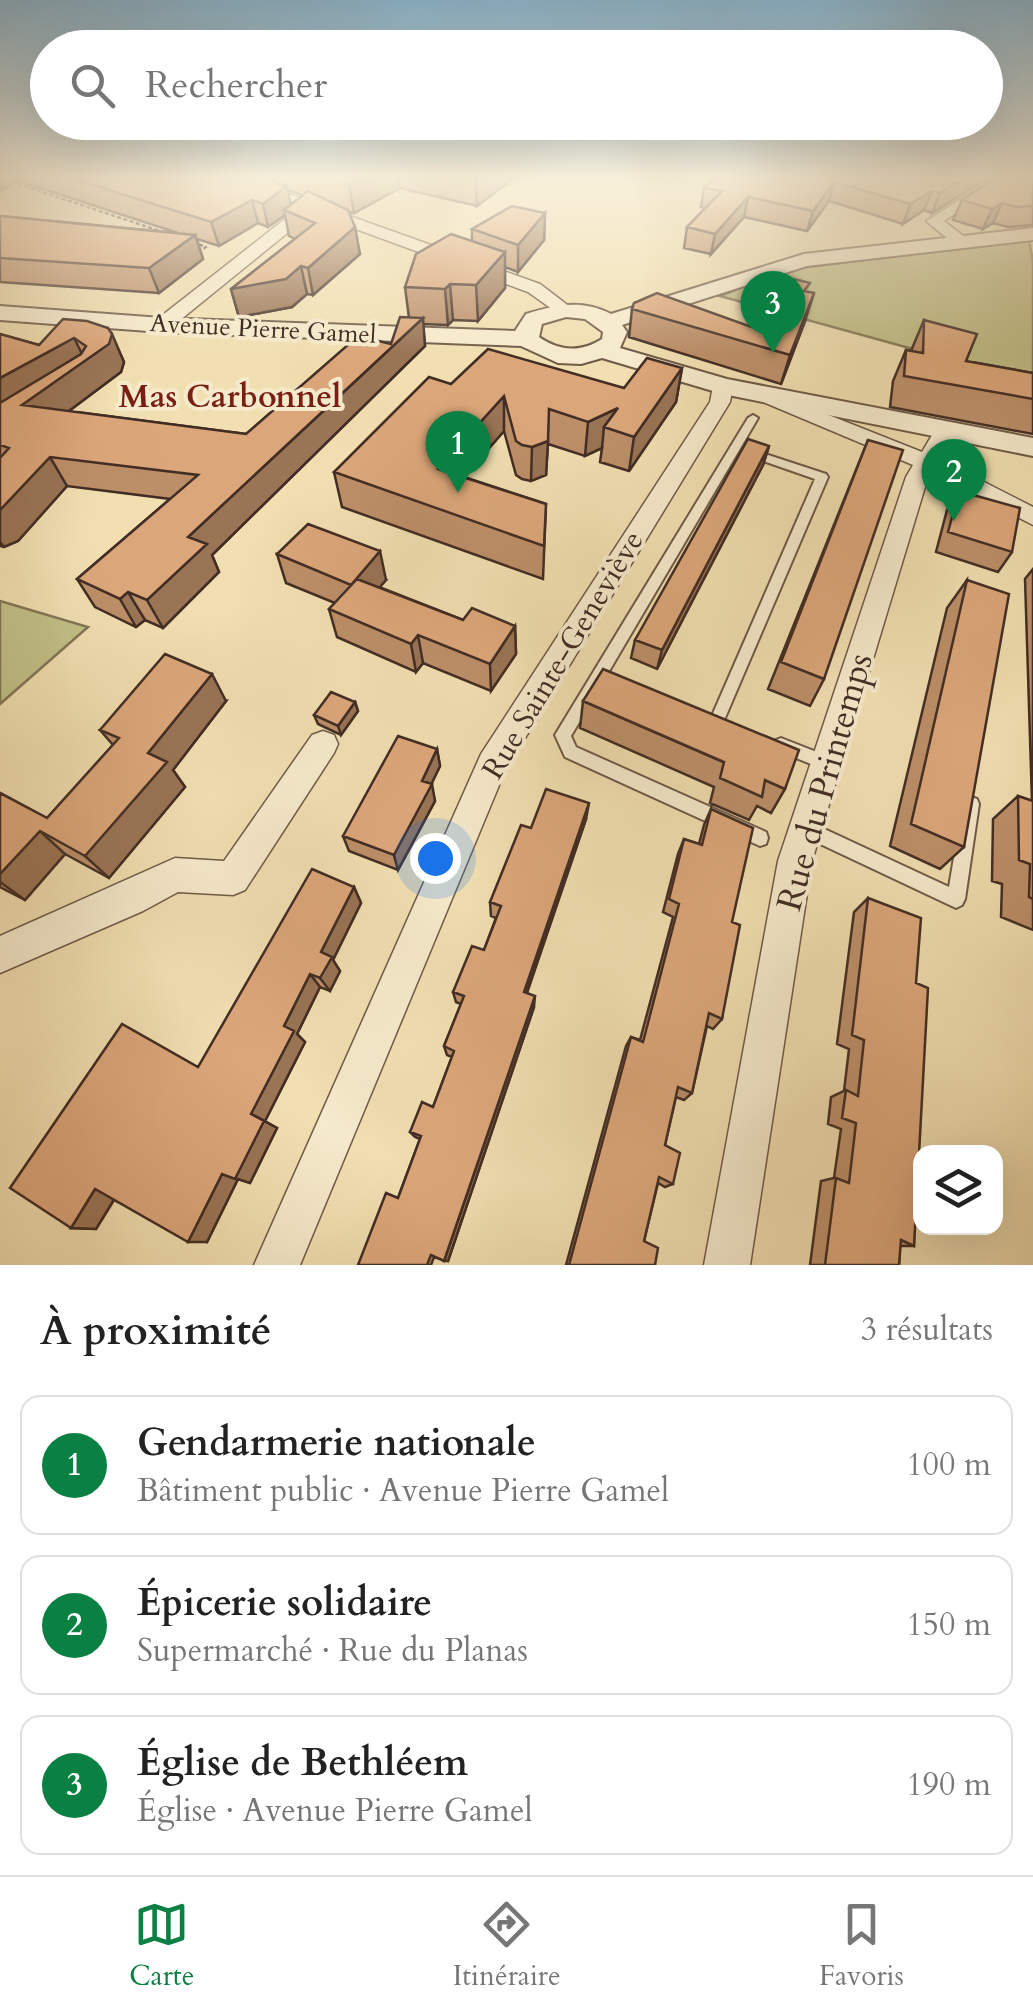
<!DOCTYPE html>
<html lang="fr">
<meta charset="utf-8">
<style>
body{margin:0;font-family:Cardo,serif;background:#f2f2f2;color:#222}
.controls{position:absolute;right:30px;bottom:30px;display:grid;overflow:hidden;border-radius:20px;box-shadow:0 10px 40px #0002}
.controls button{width:90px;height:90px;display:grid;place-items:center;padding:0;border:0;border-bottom:2px solid #e0e0e0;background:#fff;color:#222;font:50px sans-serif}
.you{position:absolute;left:435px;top:858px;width:35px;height:35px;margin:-25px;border:8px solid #fff;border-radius:50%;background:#1a73e8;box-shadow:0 0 0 15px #1a73e833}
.badge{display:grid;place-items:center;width:65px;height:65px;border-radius:50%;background:#0b8043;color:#fff;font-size:32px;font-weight:700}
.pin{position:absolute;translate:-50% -82px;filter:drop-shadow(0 2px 5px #0008)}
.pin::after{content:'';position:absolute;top:52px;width:35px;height:30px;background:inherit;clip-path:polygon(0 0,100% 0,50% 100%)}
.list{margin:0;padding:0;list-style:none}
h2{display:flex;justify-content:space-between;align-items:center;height:130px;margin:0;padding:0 40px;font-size:42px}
h2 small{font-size:32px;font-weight:400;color:#767676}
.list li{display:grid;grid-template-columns:65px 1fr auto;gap:30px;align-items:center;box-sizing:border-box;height:140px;margin:0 20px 20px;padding:0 20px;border:2px solid #e0e0e0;border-radius:20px}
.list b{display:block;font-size:38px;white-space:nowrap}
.list p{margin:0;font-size:32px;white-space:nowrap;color:#767676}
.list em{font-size:32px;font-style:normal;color:#767676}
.icon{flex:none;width:55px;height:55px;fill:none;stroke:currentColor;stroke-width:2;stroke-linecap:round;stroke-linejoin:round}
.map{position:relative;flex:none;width:1033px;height:1265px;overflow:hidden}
.search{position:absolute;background:#fff;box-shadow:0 10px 40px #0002;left:30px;right:30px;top:30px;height:110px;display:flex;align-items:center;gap:25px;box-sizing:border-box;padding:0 35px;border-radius:55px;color:#767676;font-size:38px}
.sheet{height:610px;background:#fff}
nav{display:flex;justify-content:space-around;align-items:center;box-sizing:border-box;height:140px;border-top:2px solid #e0e0e0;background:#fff;font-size:28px;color:#767676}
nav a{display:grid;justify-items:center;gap:5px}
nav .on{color:#0b8043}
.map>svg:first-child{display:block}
</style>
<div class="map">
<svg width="1033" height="1265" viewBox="0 0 1033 1265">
<rect width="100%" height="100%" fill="#f1dfb1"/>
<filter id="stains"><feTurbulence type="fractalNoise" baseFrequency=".002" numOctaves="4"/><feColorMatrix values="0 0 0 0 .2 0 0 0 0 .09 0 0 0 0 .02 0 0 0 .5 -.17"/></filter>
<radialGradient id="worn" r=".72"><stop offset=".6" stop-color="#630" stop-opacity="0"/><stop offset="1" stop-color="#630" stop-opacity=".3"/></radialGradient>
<path fill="#c1c087" stroke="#827656" stroke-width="2.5" d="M 1029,240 L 1033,262 L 1033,382 L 720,296 L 790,269 Z
M 0,601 L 88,627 L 0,704 Z"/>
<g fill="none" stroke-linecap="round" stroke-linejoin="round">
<defs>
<path id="service" d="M 753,415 L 758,418 L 571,736 L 576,747 L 766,832 L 768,838 L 766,844 L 760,846 L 565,757 L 555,735 L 748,418 Z
M 750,449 L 826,474 L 828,477 L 725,718 L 723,722 L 718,724 L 713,722 L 711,718 L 815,479 L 746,455 L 744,453 Z
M 781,738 L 832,758 L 834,763 L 832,768 L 826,770 L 776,750 L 773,745 L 776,740 Z
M 971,797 L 977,799 L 979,804 L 965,899 L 962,905 L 956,908 L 799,834 L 797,828 L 799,822 L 805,820 L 949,887 L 963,804 L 965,799 Z"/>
<path id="minor" d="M 220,177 L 241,177 L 540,284 L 574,310 L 571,314 L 559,314 L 528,292 L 312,213 L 169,329 L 155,329 L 155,321 L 299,208 Z
M 996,177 L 1013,177 L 944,221 L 966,238 L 966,244 L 954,244 L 926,221 Z
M 723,380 L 733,386 L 730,402 L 505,771 L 300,1265 L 254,1265 L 481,754 L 710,402 L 713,386 Z
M 763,389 L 922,452 L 938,425 L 954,425 L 957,430 L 939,459 L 1033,507 L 1033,525 L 931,473 L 928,477 L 812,861 L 750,1265 L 704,1265 L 778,861 L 906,477 L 913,465 L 756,399 L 753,395 L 756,391 Z
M 323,731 L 334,735 L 338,744 L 334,753 L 245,890 L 233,895 L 178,892 L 143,911 L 0,973 L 0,936 L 175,858 L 224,861 L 312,735 Z"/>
<path id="tertiary" d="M 1033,228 L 1033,240 L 807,266 L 622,325 L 627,332 L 620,348 L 727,379 L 1033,438 L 1033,456 L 723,394 L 602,358 L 581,364 L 558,363 L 521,346 L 162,332 L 0,320 L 0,306 L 162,318 L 515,331 L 526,314 C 556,305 581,299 611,314 L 804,254 ZM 566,317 L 585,319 L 603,332 L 602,339 C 580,353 559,351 539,337 L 542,324 Z"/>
</defs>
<use href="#service" stroke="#6e5a47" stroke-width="4"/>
<use href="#minor" stroke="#6e5a47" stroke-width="3"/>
<use href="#tertiary" stroke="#6e5a47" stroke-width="4"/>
<path stroke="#422d24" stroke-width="2.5" stroke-dasharray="4 2.5" stroke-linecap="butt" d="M 0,178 L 163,232
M 193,242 L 206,247 L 199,252"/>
<use href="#service" fill="#f6eacc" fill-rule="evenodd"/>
<use href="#minor" fill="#f6eacc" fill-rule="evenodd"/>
<use href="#tertiary" fill="#f6eacc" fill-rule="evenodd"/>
</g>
<path fill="#bc8f69" stroke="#422d24" stroke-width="2.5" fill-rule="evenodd" d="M 0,177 L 515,177 L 477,206 L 400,188 L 354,213 L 349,212 L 360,254 L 313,295 L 307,294 L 292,307 L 239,317 L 231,289 L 295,239 L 289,236 L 285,215 L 268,227 L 258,223 L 219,246 L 197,239 L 203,259 L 159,293 L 0,282 L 0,216 L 178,233 L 19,181 ZM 287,190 L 303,195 L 291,205 Z
M 715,177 L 989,177 L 932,213 L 924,210 L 903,224 L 829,201 L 807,231 L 744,217 L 711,254 L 684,248 L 687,227 L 705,208 L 701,207 L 704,188 Z
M 1033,177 L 1033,225 L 1008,227 L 993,223 L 983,229 L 953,220 L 962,200 Z
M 545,213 L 544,240 L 518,272 L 505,267 L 505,288 L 478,321 L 453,320 L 448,325 L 423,324 L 425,346 L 212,555 L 219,572 L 163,628 L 145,620 L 136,627 L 95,607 L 77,579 L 170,499 L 67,486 L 18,541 L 4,547 L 0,546 L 0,334 L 39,345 L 108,328 L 124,362 L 121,372 L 69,411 L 246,434 L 391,344 L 409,318 L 405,287 L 472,241 L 472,229 Z
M 807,292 L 805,321 L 781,384 L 629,337 L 632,309 L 757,329 Z
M 924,320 L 966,361 L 1033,373 L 1033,434 L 890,407 L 893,381 L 906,350 L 911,351 Z
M 682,368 L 676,402 L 629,471 L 600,462 L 602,448 L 585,456 L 548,444 L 546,475 L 531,481 L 522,479 L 516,475 L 504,431 L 464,477 L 546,504 L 543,579 L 342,507 L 334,472 L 451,384 L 624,388 Z
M 868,440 L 824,679 L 810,706 L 768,689 Z
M 769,446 L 763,465 L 657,669 L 631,658 L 635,640 Z
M 959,491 L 1012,552 L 998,572 L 936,552 L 947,510 Z
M 277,554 L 386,580 L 379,587 L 463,620 L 515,626 L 516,654 L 491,691 L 423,663 L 416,672 L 337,637 L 329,609 L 335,603 L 286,583 Z
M 1033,569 L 1033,930 L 1001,917 L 1002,884 L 992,881 L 993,819 L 1018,796 L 1032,801 L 1025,579 Z
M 967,580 L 964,847 L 940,869 L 890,846 L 947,608 Z
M 226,701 L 173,770 L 185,787 L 109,878 L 65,854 L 25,900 L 0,887 L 0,793 L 47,818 L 113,745 L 100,730 Z
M 583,701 L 785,789 L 771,813 L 757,806 L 749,820 L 710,803 L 714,787 L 580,728 Z
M 355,702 L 358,711 L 341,735 L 318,724 L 314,715 Z
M 437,749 L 440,766 L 431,784 L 435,801 L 398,870 L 349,851 L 343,836 Z
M 711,809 L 732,922 L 722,1019 L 713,1029 L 707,1026 L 692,1093 L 684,1100 L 676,1097 L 665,1145 L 673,1184 L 665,1187 L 658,1183 L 644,1241 L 655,1265 L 566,1265 L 626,1046 L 631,1037 L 640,1040 L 673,917 L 663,912 L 678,854 L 684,839 L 699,844 L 704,825 Z
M 586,819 L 527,993 L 534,1007 L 448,1261 L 434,1257 L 431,1265 L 358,1265 L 398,1198 L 420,1139 L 415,1137 L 410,1132 L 433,1107 L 452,1057 L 447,1055 L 444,1046 L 461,1004 L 456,1002 L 453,992 L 484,950 L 496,918 L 491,916 L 490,902 L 531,828 Z
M 354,887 L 361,903 L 333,960 L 340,971 L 330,991 L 320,987 L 297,1034 L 305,1042 L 265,1121 L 277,1128 L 250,1183 L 238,1179 L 207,1242 L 114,1200 L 96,1229 L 71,1228 L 198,1067 Z
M 868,898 L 916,983 L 914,1246 L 900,1246 L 899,1265 L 810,1265 L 821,1181 L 834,1178 L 841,1129 L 828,1124 L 831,1097 L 844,1091 L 849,1049 L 837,1044 L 854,912 Z"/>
<path fill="#997455" stroke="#422d24" stroke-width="2.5" d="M 0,177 L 17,177 L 19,181 L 0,191 Z
M 363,177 L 398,177 L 400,188 L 354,213 L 349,184 Z
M 475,177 L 515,177 L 477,206 Z
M 966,177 L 989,177 L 932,213 L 940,193 Z
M 834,182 L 829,201 L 807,231 L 813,211 Z
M 287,186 L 292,209 L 284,210 L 285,215 L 268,227 L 263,204 Z
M 932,191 L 924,210 L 903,224 L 910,204 Z
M 748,197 L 744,217 L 711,254 L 715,234 Z
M 252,200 L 258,223 L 219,246 L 211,222 Z
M 1002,203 L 993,223 L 983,229 L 992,209 Z
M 545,213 L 544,240 L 518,272 L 518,245 Z
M 355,227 L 360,254 L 313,295 L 308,268 Z
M 195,235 L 203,259 L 159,293 L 149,268 Z
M 505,252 L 505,288 L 478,321 L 476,285 Z
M 301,266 L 307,294 L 292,307 L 239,317 L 231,289 Z
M 450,284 L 453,320 L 448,325 L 445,289 Z
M 814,293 L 805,321 L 781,384 L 790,355 Z
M 423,318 L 425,346 L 212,555 L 219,572 L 163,628 L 147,600 L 188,537 Z
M 112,334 L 124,362 L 121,372 L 38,434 L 0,417 L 0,378 L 74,338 L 85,360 Z
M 682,368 L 676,402 L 629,471 L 634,437 Z
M 504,396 L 504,431 L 441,503 L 438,469 Z
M 618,408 L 604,427 L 602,448 L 585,456 L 588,422 Z
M 548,441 L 546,475 L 531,481 L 532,447 Z
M 769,446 L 763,465 L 657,669 L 662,650 Z
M 50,457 L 67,486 L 18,541 L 4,547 L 0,542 L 0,510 Z
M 380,551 L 386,580 L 358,613 L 351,585 Z
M 128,592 L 145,620 L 136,627 L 120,599 Z
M 515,626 L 516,654 L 491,691 L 490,664 Z
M 418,635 L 423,663 L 416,672 L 411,644 Z
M 212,674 L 226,701 L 173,770 L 185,787 L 109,878 L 85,856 L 148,753 Z
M 355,702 L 358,711 L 341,735 L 338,726 Z
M 437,749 L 440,766 L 429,789 L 432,784 L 435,801 L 398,870 L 394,855 L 422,781 Z
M 589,803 L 586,819 L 523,1003 L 524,992 Z
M 40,831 L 65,854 L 25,900 L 0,882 L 0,874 Z
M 354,887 L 361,903 L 333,960 L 340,971 L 330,991 L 320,978 L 321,952 Z
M 310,974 L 320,987 L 297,1034 L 305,1042 L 265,1121 L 251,1114 L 284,1026 Z
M 535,996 L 534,1007 L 448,1261 L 444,1261 Z
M 264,1121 L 277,1128 L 250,1183 L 238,1179 L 207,1242 L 188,1242 L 222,1174 Z
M 95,1189 L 118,1193 L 96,1229 L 71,1228 Z"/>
<path fill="#dba67a" stroke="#422d24" stroke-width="2.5" d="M 67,177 L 263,177 L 287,186 L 263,204 L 252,200 L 211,222 Z
M 329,177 L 363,177 L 349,184 Z
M 715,177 L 966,177 L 940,193 L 932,191 L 910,204 L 834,182 L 813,211 L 748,197 L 715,234 L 687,227 L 722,191 L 704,188 Z
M 998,177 L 1033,177 L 1033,206 L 1017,207 L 1002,203 L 992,209 L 962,200 Z
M 308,191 L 348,210 L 355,227 L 308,268 L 301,266 L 286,279 L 231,289 L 315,223 L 284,210 Z
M 512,206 L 545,213 L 518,245 L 472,229 Z
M 0,216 L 195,235 L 149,268 L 0,258 Z
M 451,234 L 505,252 L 476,285 L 450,284 L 445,289 L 405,287 L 416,254 Z
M 782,276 L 810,283 L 804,291 L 814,293 L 790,355 L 632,309 L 634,303 L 657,293 L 757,329 Z
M 400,317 L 423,318 L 188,537 L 207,544 L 147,600 L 128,592 L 120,599 L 77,579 L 198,475 L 50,457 L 0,510 L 0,458 L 9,448 L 0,445 L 0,403 L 81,354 L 86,346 L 74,338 L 0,378 L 0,334 L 39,345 L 63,319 L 87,321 L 108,328 L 112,334 L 109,344 L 22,405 L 246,434 L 358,336 L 391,344 Z
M 924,320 L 977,334 L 966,361 L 1033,373 L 1033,399 L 904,376 L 906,350 L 923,353 Z
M 488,349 L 624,388 L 647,358 L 682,368 L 634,437 L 604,427 L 618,408 L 588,422 L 549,409 L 548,441 L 532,447 L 522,445 L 516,441 L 504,396 L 438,469 L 546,504 L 544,546 L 334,472 L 429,377 L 451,384 Z
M 748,439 L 769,446 L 662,650 L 635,640 Z
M 868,440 L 903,450 L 824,679 L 781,662 Z
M 959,491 L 1020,508 L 1012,552 L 948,532 Z
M 308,524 L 380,551 L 351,585 L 277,554 Z
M 357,579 L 463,620 L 472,608 L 515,626 L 490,664 L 418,635 L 411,644 L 329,609 Z
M 967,580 L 1009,594 L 964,847 L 911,824 Z
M 165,654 L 212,674 L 148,753 L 167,762 L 85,856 L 40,831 L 0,874 L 0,793 L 47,818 L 119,738 L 100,730 Z
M 603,669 L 799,750 L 785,789 L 765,780 L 762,797 L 720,778 L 724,762 L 583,701 Z
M 331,692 L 355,702 L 338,726 L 314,715 Z
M 398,736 L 437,749 L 422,781 L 432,784 L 394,855 L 343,836 Z
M 546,789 L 589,803 L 524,992 L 535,996 L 444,1261 L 431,1255 L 427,1265 L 358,1265 L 386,1193 L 398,1198 L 421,1136 L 410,1132 L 422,1102 L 433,1107 L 454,1051 L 444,1046 L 464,996 L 453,992 L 472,946 L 484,950 L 501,906 L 490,902 L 521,825 L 531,828 Z
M 1018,796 L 1033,801 L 1033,899 L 1029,897 L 1030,864 L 1019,860 Z
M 711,809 L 753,828 L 732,922 L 740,925 L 722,1019 L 709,1013 L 692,1093 L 678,1087 L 665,1145 L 680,1153 L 673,1184 L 659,1177 L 644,1241 L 658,1248 L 655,1265 L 569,1265 L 631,1037 L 643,1042 L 679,904 L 669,899 L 684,839 L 702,845 Z
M 312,869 L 354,887 L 321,952 L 332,957 L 320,978 L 310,974 L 284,1026 L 294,1031 L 251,1114 L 264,1121 L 235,1179 L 222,1174 L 188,1242 L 95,1189 L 71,1228 L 10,1188 L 122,1024 L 198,1067 Z
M 868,898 L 921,918 L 916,983 L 928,988 L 914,1246 L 901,1240 L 899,1265 L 825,1265 L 836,1178 L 849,1183 L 856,1123 L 842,1118 L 846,1090 L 858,1096 L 864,1040 L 852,1035 Z"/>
<linearGradient id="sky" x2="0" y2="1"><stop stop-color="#89b7d2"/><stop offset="0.5" stop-color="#f9f1dc"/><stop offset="1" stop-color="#f9f1dc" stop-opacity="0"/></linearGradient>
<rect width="1033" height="354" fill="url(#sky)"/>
<g text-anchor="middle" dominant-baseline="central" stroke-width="8" stroke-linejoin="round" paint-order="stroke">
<g font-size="25" fill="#422d24" stroke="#f6eacc">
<text transform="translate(263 329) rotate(3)">Avenue Pierre Gamel</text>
</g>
<g font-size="30" fill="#422d24" stroke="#f6eacc">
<text transform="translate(563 655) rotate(-59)">Rue Sainte-Geneviève</text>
</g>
<g font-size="32" font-weight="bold" fill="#7a1f14" stroke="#f6eacc">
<text x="230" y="397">Mas Carbonnel</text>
</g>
<g font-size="35" fill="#422d24" stroke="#f6eacc">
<text transform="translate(825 782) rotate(-74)">Rue du Printemps</text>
</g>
</g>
<rect width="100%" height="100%" filter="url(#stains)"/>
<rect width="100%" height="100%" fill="url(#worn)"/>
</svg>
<div class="controls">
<button><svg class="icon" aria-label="layers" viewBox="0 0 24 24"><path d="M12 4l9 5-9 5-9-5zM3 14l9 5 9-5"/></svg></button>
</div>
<div class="you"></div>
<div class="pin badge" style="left:458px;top:493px">1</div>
<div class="pin badge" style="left:954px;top:521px">2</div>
<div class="pin badge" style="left:773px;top:353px">3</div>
<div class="search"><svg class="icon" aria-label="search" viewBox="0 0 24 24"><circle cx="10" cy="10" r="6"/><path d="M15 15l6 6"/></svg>Rechercher</div>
</div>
<section class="sheet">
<h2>À proximité<small>3 résultats</small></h2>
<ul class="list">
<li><span class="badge">1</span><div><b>Gendarmerie nationale</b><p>Bâtiment public · Avenue Pierre Gamel</p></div><em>100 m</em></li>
<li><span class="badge">2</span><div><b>Épicerie solidaire</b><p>Supermarché · Rue du Planas</p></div><em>150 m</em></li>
<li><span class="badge">3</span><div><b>Église de Bethléem</b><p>Église · Avenue Pierre Gamel</p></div><em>190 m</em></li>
</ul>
</section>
<nav>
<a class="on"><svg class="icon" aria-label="map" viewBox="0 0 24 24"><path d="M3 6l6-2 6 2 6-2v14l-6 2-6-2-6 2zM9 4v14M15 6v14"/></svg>Carte</a>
<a><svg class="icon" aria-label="directions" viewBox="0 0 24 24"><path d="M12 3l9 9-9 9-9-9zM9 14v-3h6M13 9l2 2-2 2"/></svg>Itinéraire</a>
<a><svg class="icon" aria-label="saved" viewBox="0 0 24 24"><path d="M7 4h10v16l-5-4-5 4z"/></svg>Favoris</a>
</nav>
